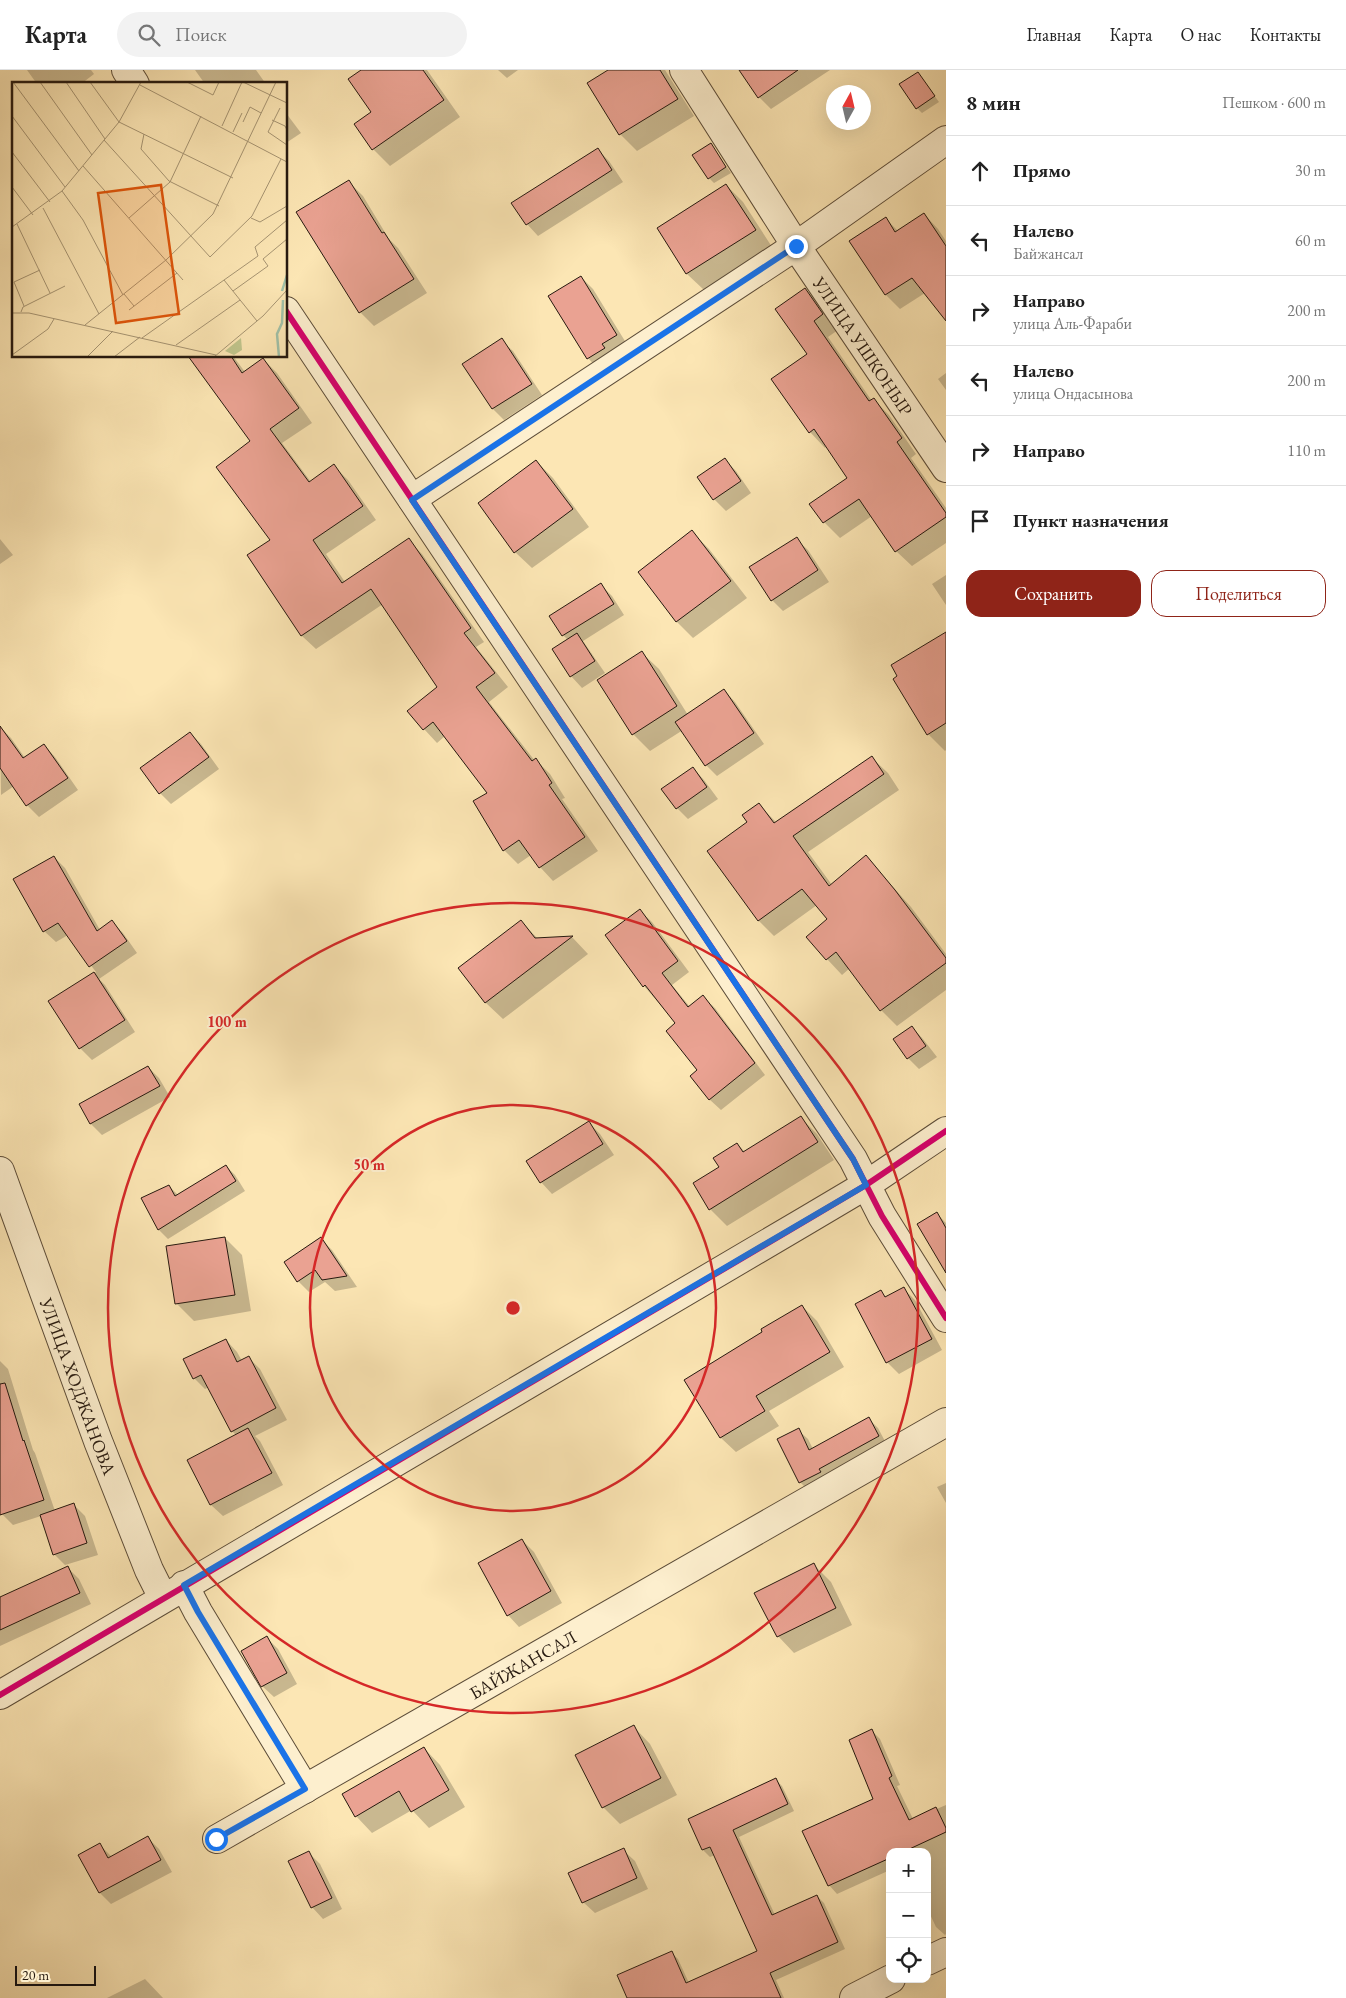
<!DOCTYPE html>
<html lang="ru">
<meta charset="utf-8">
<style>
body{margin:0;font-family:"EB Garamond",serif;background:#f2f2f2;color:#222}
.controls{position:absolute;right:15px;bottom:15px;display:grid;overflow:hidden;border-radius:10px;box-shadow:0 5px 20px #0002}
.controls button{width:45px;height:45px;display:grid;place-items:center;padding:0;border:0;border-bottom:1px solid #e0e0e0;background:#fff;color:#222;font:25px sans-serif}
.compass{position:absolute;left:826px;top:15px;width:45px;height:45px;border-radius:50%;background:#fff;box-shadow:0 5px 20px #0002;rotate:8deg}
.scale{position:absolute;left:15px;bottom:12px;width:81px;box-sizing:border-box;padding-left:5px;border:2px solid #26190f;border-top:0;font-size:14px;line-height:18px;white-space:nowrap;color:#26190f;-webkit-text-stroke:4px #fdefce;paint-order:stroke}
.stop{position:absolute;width:15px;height:15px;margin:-11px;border:4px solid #1a73e8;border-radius:50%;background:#fff}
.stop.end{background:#1a73e8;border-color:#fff;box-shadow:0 1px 5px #0008}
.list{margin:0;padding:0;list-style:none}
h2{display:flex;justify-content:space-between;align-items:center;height:65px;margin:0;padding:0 20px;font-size:21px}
h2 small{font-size:16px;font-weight:400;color:#767676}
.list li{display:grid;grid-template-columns:32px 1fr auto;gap:15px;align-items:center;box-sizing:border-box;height:70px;padding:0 20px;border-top:1px solid #e0e0e0}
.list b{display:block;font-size:19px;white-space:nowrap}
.list p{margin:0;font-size:16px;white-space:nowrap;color:#767676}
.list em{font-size:16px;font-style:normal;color:#767676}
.actions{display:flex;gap:10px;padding:15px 20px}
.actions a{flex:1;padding:11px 0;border:1px solid #8f2418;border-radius:15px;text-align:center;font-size:18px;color:#8f2418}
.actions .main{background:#8f2418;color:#fff}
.icon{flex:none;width:28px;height:28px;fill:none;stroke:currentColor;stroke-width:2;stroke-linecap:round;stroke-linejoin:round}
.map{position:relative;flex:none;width:946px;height:1928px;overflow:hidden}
header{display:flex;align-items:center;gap:30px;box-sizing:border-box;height:70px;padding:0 25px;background:#fff;border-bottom:1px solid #e0e0e0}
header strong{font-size:24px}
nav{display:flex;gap:28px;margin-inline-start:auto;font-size:18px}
.search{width:350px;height:45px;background:#f2f2f2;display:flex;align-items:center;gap:12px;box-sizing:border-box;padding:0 18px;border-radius:28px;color:#767676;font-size:19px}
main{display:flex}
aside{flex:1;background:#fff}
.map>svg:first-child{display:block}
</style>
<header>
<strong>Карта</strong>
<div class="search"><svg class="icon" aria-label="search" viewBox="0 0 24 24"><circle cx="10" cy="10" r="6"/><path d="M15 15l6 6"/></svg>Поиск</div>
<nav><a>Главная</a><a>Карта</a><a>О нас</a><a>Контакты</a></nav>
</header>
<main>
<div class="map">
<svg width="946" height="1928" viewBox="0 0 946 1928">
<rect width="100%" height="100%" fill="#fce6b4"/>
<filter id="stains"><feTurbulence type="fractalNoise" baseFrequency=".004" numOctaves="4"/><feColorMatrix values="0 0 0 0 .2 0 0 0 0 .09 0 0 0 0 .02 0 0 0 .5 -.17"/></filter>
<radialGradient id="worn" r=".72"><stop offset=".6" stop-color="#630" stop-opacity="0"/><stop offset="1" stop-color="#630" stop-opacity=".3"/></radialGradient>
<path fill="#0003" d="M 27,0 L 91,0 L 94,4 L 81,14 L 37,14 Z
M 195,0 L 256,0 L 266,14 L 205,14 Z
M 364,0 L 427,0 L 460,47 L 390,96 L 373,79 L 373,43 Z
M 498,0 L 518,0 L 507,8 Z
M 611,0 L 665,0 L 694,46 L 637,81 L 620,64 Z
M 750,0 L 830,0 L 771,39 L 759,27 Z
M 918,3 L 939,32 L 922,43 L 917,38 Z
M 286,43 L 301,63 L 286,73 Z
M 711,75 L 731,103 L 714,113 L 709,108 Z
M 598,80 L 609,91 L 623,112 L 538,166 L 527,154 Z
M 349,112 L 363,126 L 389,169 L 398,178 L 427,223 L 374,256 L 360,242 Z
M 726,115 L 743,132 L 772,177 L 704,220 L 687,204 L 658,158 Z
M 924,144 L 938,159 L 946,171 L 946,249 L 925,223 L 900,239 L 886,225 L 851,172 L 886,149 L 898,161 Z
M 581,207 L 593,219 L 628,276 L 599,300 L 588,288 Z
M 805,219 L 821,235 L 838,260 L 828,267 L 872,331 L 874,330 L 889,345 L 916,384 L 911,388 L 946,438 L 946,473 L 912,496 L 896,481 L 872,446 L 840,468 L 824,452 L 849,408 L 827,376 L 825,378 L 810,362 L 809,284 Z
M 501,270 L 513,281 L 542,325 L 504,350 L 493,339 Z
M 198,286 L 233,286 L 245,302 L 263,289 L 277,303 L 312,353 L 282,373 L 311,412 L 334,396 L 348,410 L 376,450 L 326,484 L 345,512 L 408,470 L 422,484 L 484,572 L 476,577 L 508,617 L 489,632 L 535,691 L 536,690 L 550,704 L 565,728 L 562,729 L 598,781 L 553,811 L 540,797 L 531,785 L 518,794 L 504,780 L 489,723 L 445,666 L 437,673 L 424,659 L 438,617 L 383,534 L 316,579 L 302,566 L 248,486 L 272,470 L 251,372 Z
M 946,303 L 946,320 L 938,309 Z
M 725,390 L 736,401 L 751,423 L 726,441 L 714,429 L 699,408 Z
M 536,391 L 553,408 L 589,457 L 532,498 L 515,482 Z
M 692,462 L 709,479 L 747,528 L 693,568 L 677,552 L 639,502 Z
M 0,469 L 13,485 L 0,494 Z
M 796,469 L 808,480 L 829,512 L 783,541 L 772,530 Z
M 946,505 L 946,535 L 932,514 Z
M 601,515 L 612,526 L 624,545 L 583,571 L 605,603 L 582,618 L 571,606 L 554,579 L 568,570 L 563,565 Z
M 946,569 L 946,680 L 945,681 L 928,664 L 899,607 Z
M 642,583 L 659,599 L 688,645 L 724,620 L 735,632 L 764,674 L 717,706 L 706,695 L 683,660 L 650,681 L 633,664 L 599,610 Z
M 0,657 L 11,668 L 25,688 L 44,675 L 55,687 L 78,720 L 39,747 L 27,735 L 14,716 L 1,725 Z
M 190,663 L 201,674 L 219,699 L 171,734 L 160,723 Z
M 872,688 L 888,703 L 899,720 L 808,782 L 832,815 L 866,787 L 911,837 L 946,884 L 946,920 L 897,956 L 881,940 L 850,898 L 842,905 L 827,889 L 829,849 L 817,835 L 774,866 L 758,850 L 749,752 L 759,735 L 777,753 Z
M 693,698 L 704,710 L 718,729 L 688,749 L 677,738 Z
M 54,787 L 65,798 L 100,860 L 112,852 L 123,863 L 137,883 L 99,909 L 105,915 L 135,962 L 92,990 L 80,978 L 50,932 L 96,902 L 68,865 L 56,872 L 44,861 Z
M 640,841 L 652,852 L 689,902 L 672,915 L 690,937 L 703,927 L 715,938 L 765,1005 L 721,1040 L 709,1029 L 677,954 L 644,916 Z
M 521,851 L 538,869 L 572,867 L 588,884 L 503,949 L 486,933 L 460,898 Z
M 912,957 L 923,969 L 937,987 L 919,999 L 908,988 Z
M 148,997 L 159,1008 L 170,1027 L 102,1065 L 91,1054 L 80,1035 Z
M 800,1047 L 817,1064 L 834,1090 L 727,1156 L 710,1139 L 720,1097 L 737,1074 L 745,1082 Z
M 589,1053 L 600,1064 L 614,1085 L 552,1124 L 541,1112 Z
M 226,1096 L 235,1105 L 245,1121 L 168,1169 L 159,1160 L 143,1129 L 169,1116 L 178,1125 Z
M 937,1144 L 946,1153 L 946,1201 Z
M 225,1168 L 242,1185 L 251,1241 L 194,1251 L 177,1234 L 168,1177 Z
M 321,1169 L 332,1180 L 357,1217 L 335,1221 L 325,1212 L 309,1222 L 298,1211 Z
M 904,1219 L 915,1230 L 942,1280 L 899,1304 L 887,1292 L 881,1222 L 887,1228 Z
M 802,1236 L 817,1251 L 844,1297 L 769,1341 L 779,1356 L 736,1382 L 721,1368 L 686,1310 Z
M 226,1270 L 237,1282 L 242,1291 L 249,1288 L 260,1299 L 287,1350 L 255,1366 L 260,1371 L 283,1415 L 223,1446 L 211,1435 L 188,1390 L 237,1366 L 232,1361 L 209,1317 L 205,1319 L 194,1308 Z
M 0,1291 L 8,1299 L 33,1380 L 35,1383 L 55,1441 L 74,1435 L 85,1446 L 98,1485 L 65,1495 L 54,1484 L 41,1446 L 13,1455 L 2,1444 L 0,1437 Z
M 869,1349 L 878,1358 L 887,1375 L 809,1421 L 800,1412 L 779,1370 L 798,1360 L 808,1369 L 813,1379 Z
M 946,1413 L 946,1433 L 937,1417 Z
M 522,1470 L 534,1482 L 562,1533 L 519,1557 L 508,1545 Z
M 814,1495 L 831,1512 L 852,1555 L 794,1583 L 778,1566 Z
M 67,1497 L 79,1509 L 91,1534 L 0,1576 L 0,1529 Z
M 267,1568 L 278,1579 L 297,1614 L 274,1627 L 262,1616 Z
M 634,1657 L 650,1674 L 677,1725 L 620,1754 L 603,1737 Z
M 872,1661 L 880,1669 L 900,1715 L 897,1716 L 913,1749 L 946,1735 L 946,1864 L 945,1865 L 936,1857 L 927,1838 L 927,1782 L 890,1782 L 890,1800 L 837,1824 L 829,1815 L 875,1729 Z
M 424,1678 L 440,1695 L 465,1737 L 429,1758 L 412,1740 L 372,1763 L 356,1746 Z
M 775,1709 L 782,1716 L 794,1741 L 739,1767 L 775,1845 L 817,1826 L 824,1833 L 845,1879 L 776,1910 L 784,1928 L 629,1928 L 671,1882 L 678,1889 L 689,1913 L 758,1882 L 715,1785 L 710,1787 L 703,1780 L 689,1750 Z
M 148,1768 L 159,1779 L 172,1802 L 111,1834 L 100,1823 L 100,1775 L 112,1787 Z
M 623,1780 L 635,1791 L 648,1819 L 595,1843 L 583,1832 Z
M 309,1783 L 320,1794 L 342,1839 L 323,1849 L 312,1837 Z
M 145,1909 L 163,1928 L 107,1928 Z"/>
<path fill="#eaa292" stroke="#26190f" d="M 361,0 L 423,0 L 444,30 L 372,80 L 354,54 L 371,42 L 348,9 Z
M 608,0 L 660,0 L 678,29 L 619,65 L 587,13 Z
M 739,0 L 798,0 L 758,28 Z
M 918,2 L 935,26 L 916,39 L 899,14 Z
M 711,73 L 726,97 L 708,109 L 692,85 Z
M 598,78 L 612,100 L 526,155 L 511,133 Z
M 349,110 L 382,163 L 384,162 L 414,209 L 359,243 L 296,142 Z
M 726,114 L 756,160 L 686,204 L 657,158 Z
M 924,143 L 946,176 L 946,251 L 912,208 L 885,225 L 849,171 L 886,147 L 895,162 Z
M 581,206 L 617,265 L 602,274 L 605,278 L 587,289 L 548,226 Z
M 805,218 L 823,244 L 814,251 L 869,331 L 874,328 L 902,368 L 897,372 L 946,443 L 946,447 L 895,482 L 859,429 L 823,453 L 809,434 L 847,408 L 814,359 L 809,363 L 771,309 L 807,284 L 775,239 Z
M 502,268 L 532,314 L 492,339 L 462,294 Z
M 188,286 L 231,286 L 242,303 L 263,288 L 299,338 L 270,359 L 309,412 L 334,394 L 363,436 L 313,470 L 342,513 L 409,468 L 471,558 L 464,563 L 495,603 L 476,617 L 532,691 L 536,688 L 552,713 L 549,715 L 585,767 L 539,798 L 519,770 L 503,781 L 473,731 L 487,723 L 433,652 L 423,660 L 407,641 L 437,617 L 371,519 L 301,566 L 247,485 L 270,470 L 216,397 L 250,371 Z
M 725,388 L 741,411 L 713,430 L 697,407 Z
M 536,390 L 573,439 L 514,483 L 478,433 Z
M 692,460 L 731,511 L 676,552 L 638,502 Z
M 797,467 L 818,500 L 771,531 L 749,497 Z
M 601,513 L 614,534 L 562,566 L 549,546 Z
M 946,562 L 946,653 L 927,665 L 893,609 L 897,606 L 891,595 Z
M 577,563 L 595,591 L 570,607 L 552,579 Z
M 642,581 L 677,636 L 632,665 L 597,610 Z
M 724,619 L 754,663 L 705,696 L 675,652 Z
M 0,656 L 23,688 L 44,674 L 68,708 L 26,736 L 0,698 Z
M 190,662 L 209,687 L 159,724 L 140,698 Z
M 872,686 L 884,704 L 793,766 L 829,816 L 866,785 L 895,820 L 946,888 L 946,893 L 880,941 L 836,882 L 826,890 L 806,867 L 827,849 L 802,819 L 758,851 L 707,781 L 747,752 L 742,745 L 759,733 L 774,753 Z
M 693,697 L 707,717 L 676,739 L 661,719 Z
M 54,786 L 97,861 L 112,850 L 127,871 L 89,897 L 58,853 L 43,862 L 13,809 Z
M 640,839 L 678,891 L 662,903 L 688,937 L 703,925 L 755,993 L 709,1030 L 690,1006 L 697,1000 L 666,961 L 675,953 L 645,915 L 643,917 L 605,865 Z
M 521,850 L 535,868 L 573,866 L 485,933 L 458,898 Z
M 94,902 L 125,950 L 79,979 L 48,931 Z
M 912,956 L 926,976 L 907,989 L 893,969 Z
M 148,996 L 160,1016 L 90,1054 L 79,1034 Z
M 801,1046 L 818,1072 L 709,1140 L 693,1113 L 719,1097 L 713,1088 L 737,1073 L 743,1082 Z
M 589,1051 L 603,1074 L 540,1113 L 526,1091 Z
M 226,1095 L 236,1111 L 158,1160 L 141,1128 L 169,1115 L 175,1126 Z
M 937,1142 L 946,1158 L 946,1203 L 917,1154 Z
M 225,1167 L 235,1225 L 175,1234 L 166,1176 Z
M 321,1167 L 347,1206 L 322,1210 L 315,1200 L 297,1212 L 284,1192 Z
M 904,1217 L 932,1269 L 886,1293 L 855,1234 L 881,1220 L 885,1227 Z
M 802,1235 L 830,1282 L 756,1326 L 765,1341 L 720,1368 L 684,1310 L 762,1262 L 761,1259 Z
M 226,1269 L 237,1292 L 249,1286 L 276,1338 L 231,1362 L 201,1305 L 193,1309 L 183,1289 Z
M 5,1313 L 23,1371 L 24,1370 L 44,1430 L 0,1445 L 0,1314 Z
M 869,1347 L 879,1366 L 819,1399 L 821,1402 L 799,1413 L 777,1369 L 799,1358 L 809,1380 Z
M 248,1358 L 272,1403 L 210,1435 L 187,1390 Z
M 74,1433 L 87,1473 L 53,1485 L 40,1445 Z
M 522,1469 L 551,1521 L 507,1546 L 478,1493 Z
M 814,1493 L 836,1538 L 777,1567 L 754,1523 Z
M 68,1496 L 80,1523 L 0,1560 L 0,1527 Z
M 267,1566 L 287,1603 L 261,1617 L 241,1581 Z
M 634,1655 L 661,1708 L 602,1738 L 575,1685 Z
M 872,1659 L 892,1706 L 889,1708 L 909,1750 L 936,1737 L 946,1758 L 946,1762 L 903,1782 L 890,1782 L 890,1788 L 828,1816 L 802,1761 L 873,1729 L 849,1670 Z
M 424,1677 L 449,1720 L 411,1742 L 399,1721 L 355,1747 L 342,1724 Z
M 776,1708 L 788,1734 L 733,1760 L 772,1845 L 817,1825 L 838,1872 L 770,1903 L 781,1928 L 627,1928 L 617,1905 L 672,1881 L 686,1913 L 757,1881 L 710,1777 L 702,1780 L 688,1749 Z
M 148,1766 L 161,1790 L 99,1823 L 78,1785 L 100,1773 L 108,1788 Z
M 624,1778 L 637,1808 L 582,1833 L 568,1803 Z
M 309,1781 L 332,1828 L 311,1838 L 288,1791 Z"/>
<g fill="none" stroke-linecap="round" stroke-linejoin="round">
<defs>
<g id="street">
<path d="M 126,0 L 135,14"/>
<path id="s1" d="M 684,0 L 796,176 L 946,398"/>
<path d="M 286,241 L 853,1089 L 882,1146 L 946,1248"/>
<path d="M 412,429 L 796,176 L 946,70"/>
<path id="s2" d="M 0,1101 L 98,1371 L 149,1500 L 163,1528"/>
<path d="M 184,1515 L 198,1542 L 305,1719"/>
<path d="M 0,1625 L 807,1150 L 866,1115 L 946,1061"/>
<path id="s3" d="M 217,1769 L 946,1352"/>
<path d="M 927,1891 L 946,1882"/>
<path d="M 854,1928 L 891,1909"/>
</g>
</defs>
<use href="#street" stroke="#5c4c38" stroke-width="30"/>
<use href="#street" stroke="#fdefce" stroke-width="28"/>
<defs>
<path id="cycleway" d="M 286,241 L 853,1089 L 882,1146 L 946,1248
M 0,1625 L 807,1150 L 866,1115 L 946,1061"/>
</defs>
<use href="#cycleway" stroke="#fdefce" stroke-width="9"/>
<use href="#cycleway" stroke="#d6006c" stroke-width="6"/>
</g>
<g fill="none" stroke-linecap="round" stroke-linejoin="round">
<path stroke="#1a73e8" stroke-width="6" d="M 216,1769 L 305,1719 L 198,1542 L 184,1515 L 866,1115 L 853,1089 L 412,430 L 796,176"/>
</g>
<g fill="none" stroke="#d62828" stroke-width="2.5">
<circle cx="513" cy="1238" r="203"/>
<circle cx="513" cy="1238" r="405"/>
</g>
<g text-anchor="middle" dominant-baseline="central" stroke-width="4" stroke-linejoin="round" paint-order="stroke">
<g font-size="18" fill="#26190f" stroke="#fdefce">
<text stroke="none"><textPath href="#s1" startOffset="329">УЛИЦА УШКОНЫР</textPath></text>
<text stroke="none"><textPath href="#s2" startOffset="229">УЛИЦА ХОДЖАНОВА</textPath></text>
<text stroke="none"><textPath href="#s3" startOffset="352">БАЙЖАНСАЛ</textPath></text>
</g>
</g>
<g transform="translate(12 12)">
<rect width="275" height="275" fill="#fce6b4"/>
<path d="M 229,256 L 230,268 L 222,273 L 213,269 Z" fill="#c0c58c"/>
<path fill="none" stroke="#a0c0a7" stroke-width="2.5" d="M 270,209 L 275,193M 267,275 L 265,252 L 270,241 L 271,218"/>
<path fill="none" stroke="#a69472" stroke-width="1" d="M 1,0 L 67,89M 28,0 L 80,73M 54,0 L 93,57M 78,0 L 107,40 L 221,96M 175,0 L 201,13 L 207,0M 231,0 L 275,21M 128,3 L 275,80M 268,26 L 256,50 L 275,63M 0,34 L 53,105M 260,38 L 273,44 L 275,48M 231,40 L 238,25 L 249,31M 210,44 L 230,0M 221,50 L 230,31M 132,52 L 129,67 L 157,99 L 207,124M 92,58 L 198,175 L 240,134 L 269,77M 0,70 L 38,120M 71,84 L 171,198M 0,105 L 21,133M 50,109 L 71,138 L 111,213M 31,126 L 87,232M 117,136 L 158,100 L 189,34M 239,136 L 248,140 L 275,124M 5,142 L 38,211M 0,145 L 50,109 L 107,40 L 129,0M 212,198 L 245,239M 221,209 L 256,184 L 251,177 L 275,157M 112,212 L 122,224M 12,224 L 2,200 L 28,188M 117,228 L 165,191M 9,230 L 11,225 L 53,204M 0,231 L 17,231 L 204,273M 73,243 L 154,178 L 201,132 L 264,0M 130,256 L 246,174 L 243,165 L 275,138M 164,263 L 228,218M 0,273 L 36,247 L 42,237M 75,275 L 101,249M 102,275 L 128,255M 202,275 L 251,234 L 275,208"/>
<path fill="#de560c" fill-opacity="0.15" stroke="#de560c" stroke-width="2.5" d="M 149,103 L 167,232 L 104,241 L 86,111 Z"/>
<rect width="275" height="275" fill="none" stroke="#26190f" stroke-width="2.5"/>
</g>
<circle cx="513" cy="1238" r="8" fill="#d62828" stroke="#fdefce" stroke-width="2.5"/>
<g font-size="15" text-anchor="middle" font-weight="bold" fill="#d62828" stroke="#fdefce" stroke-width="4" stroke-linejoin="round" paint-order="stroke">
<text x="227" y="957">100 m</text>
<text x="369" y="1100">50 m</text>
</g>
<rect width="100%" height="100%" filter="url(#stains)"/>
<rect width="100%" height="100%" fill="url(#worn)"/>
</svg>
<div class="controls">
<button>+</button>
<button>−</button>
<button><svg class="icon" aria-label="locate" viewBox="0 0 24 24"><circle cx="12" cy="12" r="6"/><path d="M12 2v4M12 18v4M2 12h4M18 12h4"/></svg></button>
</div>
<svg class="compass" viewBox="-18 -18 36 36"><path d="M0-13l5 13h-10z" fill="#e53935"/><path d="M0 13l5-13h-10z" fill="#767676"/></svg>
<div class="scale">20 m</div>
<div class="stop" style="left:216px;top:1769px"></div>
<div class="stop end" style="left:796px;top:176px"></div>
</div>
<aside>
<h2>8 мин<small>Пешком · 600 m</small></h2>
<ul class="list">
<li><svg class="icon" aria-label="ahead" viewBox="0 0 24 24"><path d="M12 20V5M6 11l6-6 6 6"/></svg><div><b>Прямо</b></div><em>30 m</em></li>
<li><svg class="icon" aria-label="left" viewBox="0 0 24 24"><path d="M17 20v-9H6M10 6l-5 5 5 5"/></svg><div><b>Налево</b><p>Байжансал</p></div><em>60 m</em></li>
<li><svg class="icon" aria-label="right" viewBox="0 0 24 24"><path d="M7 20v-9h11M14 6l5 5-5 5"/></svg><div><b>Направо</b><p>улица Аль-Фараби</p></div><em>200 m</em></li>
<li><svg class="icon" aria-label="left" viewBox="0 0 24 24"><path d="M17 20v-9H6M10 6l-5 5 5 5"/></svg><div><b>Налево</b><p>улица Ондасынова</p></div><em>200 m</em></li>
<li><svg class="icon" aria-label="right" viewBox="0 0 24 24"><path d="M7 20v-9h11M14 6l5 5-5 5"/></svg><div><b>Направо</b></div><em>110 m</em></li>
<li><svg class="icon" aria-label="arrive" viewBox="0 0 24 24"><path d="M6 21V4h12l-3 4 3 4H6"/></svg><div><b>Пункт назначения</b></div></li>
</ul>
<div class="actions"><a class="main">Сохранить</a><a>Поделиться</a></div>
</aside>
</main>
